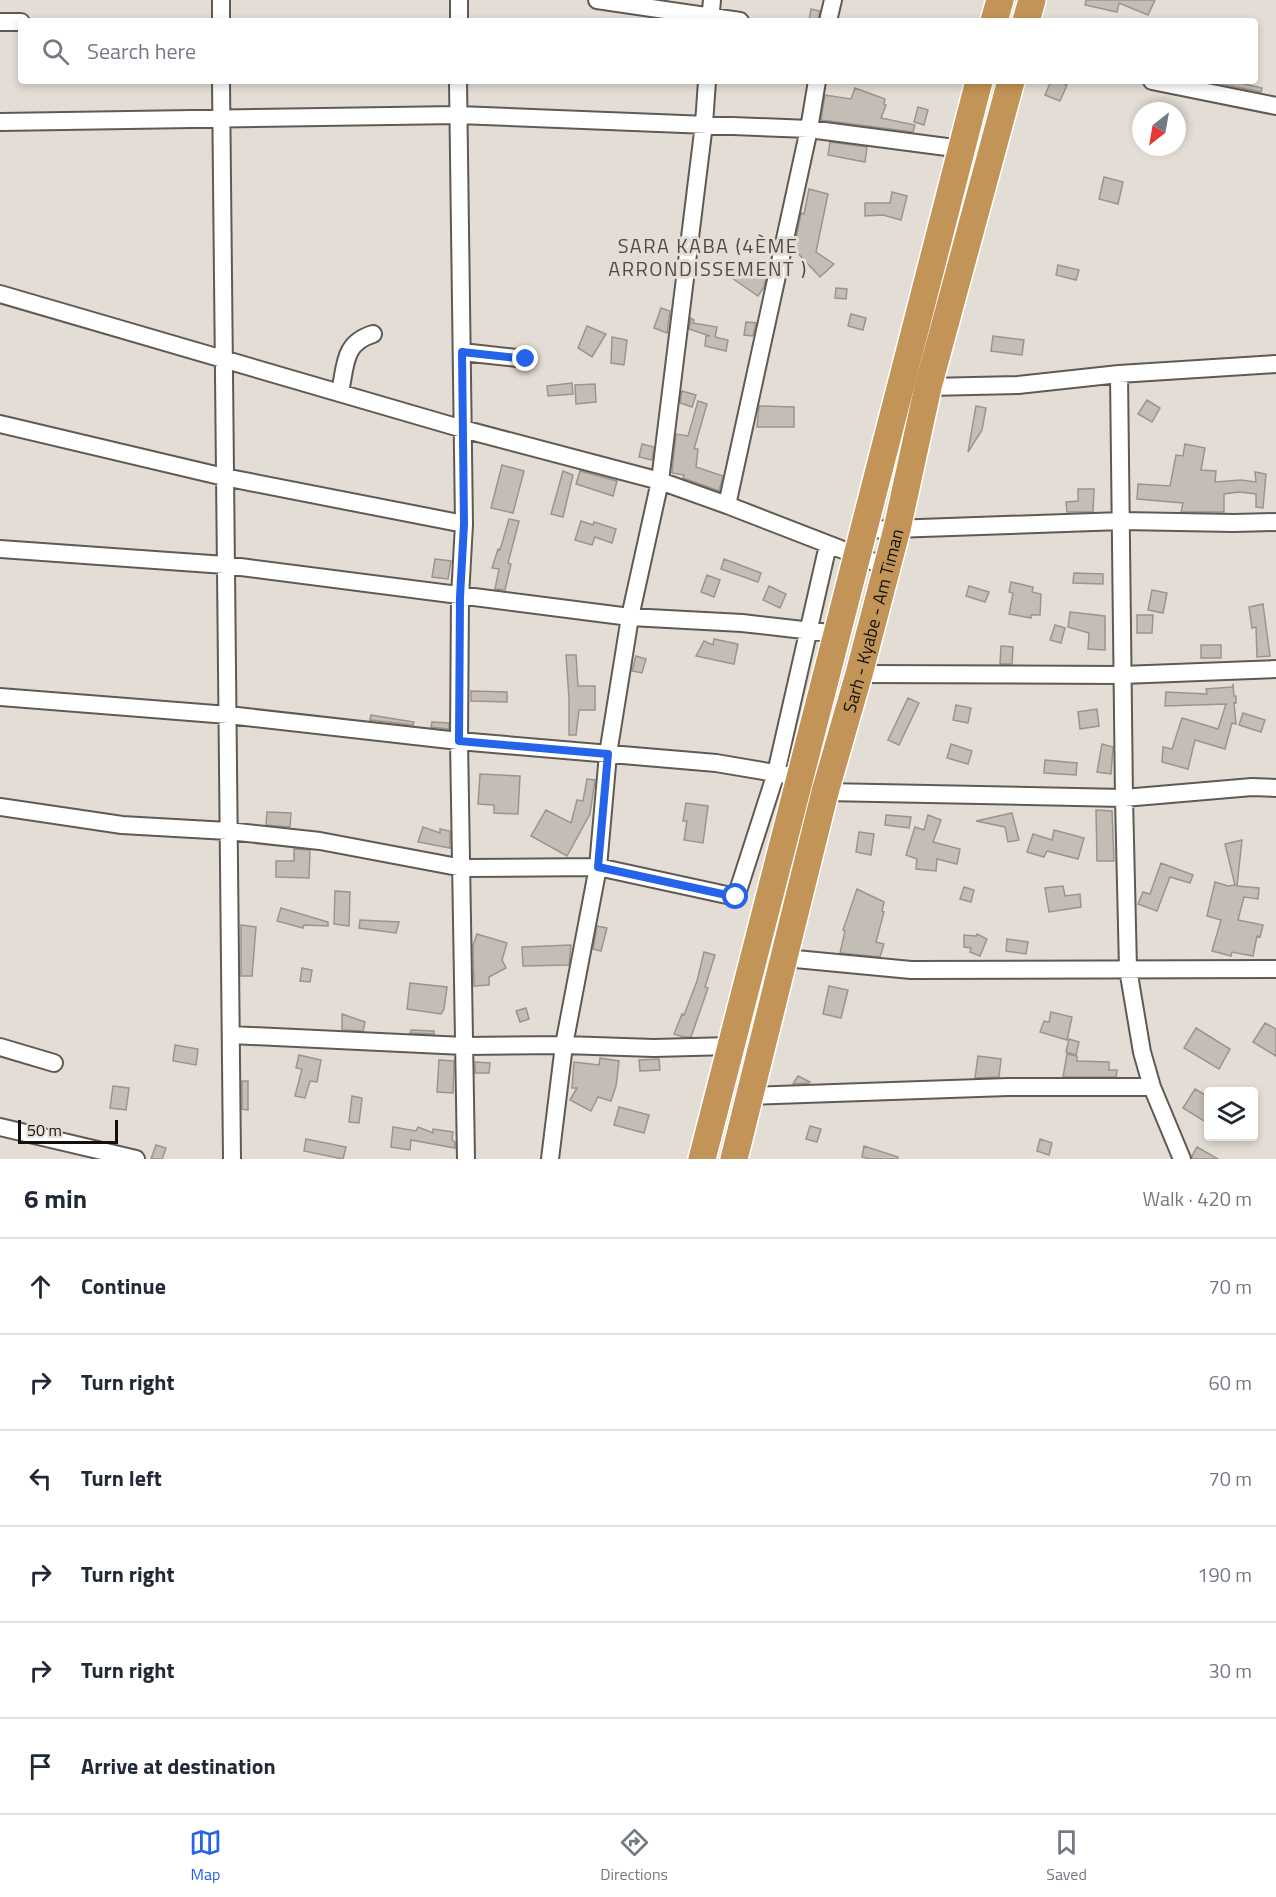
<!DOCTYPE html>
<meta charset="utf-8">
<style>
body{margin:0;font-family:"Titillium Web",sans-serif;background:#f2f2f3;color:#1f2937}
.controls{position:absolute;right:18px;bottom:18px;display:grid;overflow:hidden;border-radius:6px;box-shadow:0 3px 9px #0003}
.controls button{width:54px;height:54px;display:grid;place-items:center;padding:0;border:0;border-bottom:2px solid #e0e1e3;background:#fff;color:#1f2937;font:30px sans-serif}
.compass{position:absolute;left:1132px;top:102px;width:54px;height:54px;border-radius:50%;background:#fff;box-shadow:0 3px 9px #0003;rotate:211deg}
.scale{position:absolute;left:18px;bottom:15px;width:100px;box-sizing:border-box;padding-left:6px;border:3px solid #12100d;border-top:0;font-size:16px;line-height:21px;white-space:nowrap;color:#12100d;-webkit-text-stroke:4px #e4ddd5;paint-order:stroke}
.stop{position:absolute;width:18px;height:18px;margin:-14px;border:4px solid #2563eb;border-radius:50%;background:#fff}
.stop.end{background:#2563eb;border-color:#fff;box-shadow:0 2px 6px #0008}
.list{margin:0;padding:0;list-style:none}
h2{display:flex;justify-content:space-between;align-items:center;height:78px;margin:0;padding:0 24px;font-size:26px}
h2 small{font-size:20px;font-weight:400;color:#747a83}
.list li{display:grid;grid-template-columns:39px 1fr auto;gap:18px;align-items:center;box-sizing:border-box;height:96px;padding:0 24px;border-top:2px solid #e0e1e3}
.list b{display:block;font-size:22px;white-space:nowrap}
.list em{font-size:20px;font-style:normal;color:#747a83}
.icon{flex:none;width:33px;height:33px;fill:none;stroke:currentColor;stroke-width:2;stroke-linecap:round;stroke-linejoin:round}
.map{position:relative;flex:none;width:1276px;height:1159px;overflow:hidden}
.search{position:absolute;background:#fff;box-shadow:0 3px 9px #0003;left:18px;right:18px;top:18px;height:66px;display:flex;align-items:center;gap:15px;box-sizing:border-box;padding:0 21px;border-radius:6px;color:#747a83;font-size:22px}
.sheet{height:654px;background:#fff}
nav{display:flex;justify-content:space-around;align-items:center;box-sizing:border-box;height:84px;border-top:2px solid #e0e1e3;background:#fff;font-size:16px;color:#747a83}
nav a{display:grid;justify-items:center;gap:3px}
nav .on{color:#2563eb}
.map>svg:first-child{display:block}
</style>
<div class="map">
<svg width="1276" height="1159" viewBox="0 0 1276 1159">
<rect width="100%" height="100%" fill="#e4ddd5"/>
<path fill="#c4bdb5" stroke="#9b948d" stroke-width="1.5" d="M 1086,0 L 1155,0 L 1148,15 L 1119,3 L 1117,12 L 1085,5 Z
M 811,9 L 820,11 L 818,21 L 809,21 Z
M 1051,81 L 1058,81 L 1067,85 L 1060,101 L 1045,95 Z
M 1221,81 L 1232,81 L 1262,88 L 1261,92 L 1221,84 Z
M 855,88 L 885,99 L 884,104 L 886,105 L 881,118 L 915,125 L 913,132 L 821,120 L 825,95 L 851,99 Z
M 918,107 L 928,110 L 924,125 L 914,122 Z
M 830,142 L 867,147 L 865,162 L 828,155 Z
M 1104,177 L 1123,182 L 1118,204 L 1099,199 Z
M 809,189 L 828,194 L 816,252 L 834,264 L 820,277 L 794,249 L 801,213 L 804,214 Z
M 892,192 L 907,196 L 901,220 L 883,215 L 865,216 L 865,203 L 890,203 Z
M 739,260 L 766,278 L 764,287 L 758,296 L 729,276 Z
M 1058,265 L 1079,270 L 1076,280 L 1056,275 Z
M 836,288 L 847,289 L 846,299 L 835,298 Z
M 661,308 L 670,311 L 667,333 L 654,328 Z
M 851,314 L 866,318 L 863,330 L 848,326 Z
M 691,318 L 694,320 L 693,323 L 717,327 L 715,337 L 728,340 L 726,351 L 705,346 L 706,336 L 710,336 L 689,329 Z
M 746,322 L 756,323 L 753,336 L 744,335 Z
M 587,326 L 606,334 L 592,357 L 578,348 Z
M 993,336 L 1024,340 L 1022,355 L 991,351 Z
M 612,337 L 627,340 L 624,365 L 611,363 Z
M 572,383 L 573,394 L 548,396 L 547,386 Z
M 595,384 L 596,402 L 576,404 L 575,385 Z
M 682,391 L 696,395 L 692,407 L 680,403 Z
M 1147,400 L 1160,408 L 1152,422 L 1138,414 Z
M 698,401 L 707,404 L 694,449 L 698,449 L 696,467 L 723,476 L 719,491 L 683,478 L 684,475 L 672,473 L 676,434 L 688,436 Z
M 759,406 L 794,407 L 794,427 L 757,427 Z
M 976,406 L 986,408 L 982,430 L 968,452 Z
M 642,444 L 654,447 L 652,460 L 639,457 Z
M 1185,444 L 1205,448 L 1201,470 L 1216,471 L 1215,482 L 1241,480 L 1256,482 L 1255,472 L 1266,474 L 1263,508 L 1256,507 L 1256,494 L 1239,492 L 1224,494 L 1224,512 L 1181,512 L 1183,503 L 1137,499 L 1138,484 L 1170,486 L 1176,455 L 1183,456 Z
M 502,465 L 524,471 L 513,513 L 491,508 Z
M 563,471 L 573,475 L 563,517 L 551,514 Z
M 580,471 L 617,481 L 613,496 L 576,484 Z
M 1078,489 L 1094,489 L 1093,512 L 1067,512 L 1066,502 L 1078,501 Z
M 509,519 L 519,521 L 508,563 L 511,564 L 505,590 L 495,589 L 499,569 L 492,568 L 498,549 L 500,550 Z
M 581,521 L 593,525 L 594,522 L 616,529 L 612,543 L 595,537 L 592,545 L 575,540 Z
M 435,559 L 451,561 L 448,579 L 432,577 Z
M 724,559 L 761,573 L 758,582 L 721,569 Z
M 1074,573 L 1103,574 L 1103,584 L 1073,583 Z
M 707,575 L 720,580 L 714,597 L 701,592 Z
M 1011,582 L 1033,587 L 1032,592 L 1041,594 L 1040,615 L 1031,615 L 1031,618 L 1009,614 L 1013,593 L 1009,592 Z
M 769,586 L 786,594 L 780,608 L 763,600 Z
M 969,586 L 989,592 L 985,602 L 966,596 Z
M 1152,590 L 1167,593 L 1163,613 L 1148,610 Z
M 1263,604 L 1270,656 L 1257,657 L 1256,627 L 1252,628 L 1249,607 Z
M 1070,612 L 1105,616 L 1105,650 L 1088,649 L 1089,633 L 1068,627 Z
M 1137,615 L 1153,615 L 1152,633 L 1137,633 Z
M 1055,625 L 1065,628 L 1061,643 L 1050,640 Z
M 714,639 L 738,644 L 734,664 L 696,656 L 704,641 L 713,645 Z
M 1201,645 L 1221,645 L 1221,658 L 1201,658 Z
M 1001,646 L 1013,647 L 1012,664 L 1000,664 Z
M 566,655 L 576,655 L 578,686 L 595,686 L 595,710 L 579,710 L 576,735 L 569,735 L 569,699 Z
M 636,656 L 646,659 L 642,673 L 632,671 Z
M 1233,685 L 1234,696 L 1236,696 L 1236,703 L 1234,703 L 1236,724 L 1232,723 L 1225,749 L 1195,740 L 1188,769 L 1162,762 L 1163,747 L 1172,749 L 1182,718 L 1218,729 L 1226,704 L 1165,706 L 1166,692 L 1207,694 L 1206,689 L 1232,687 Z
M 471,691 L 507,692 L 507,702 L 471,701 Z
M 908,698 L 919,703 L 899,745 L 888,740 Z
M 956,705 L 971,708 L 968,723 L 953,720 Z
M 1097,709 L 1099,726 L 1080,729 L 1078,712 Z
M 1243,713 L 1265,720 L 1261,732 L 1239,725 Z
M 371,715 L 401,720 L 414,722 L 413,725 L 370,720 Z
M 432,722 L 449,723 L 449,729 L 431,727 Z
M 951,744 L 972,751 L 968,764 L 947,758 Z
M 1102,744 L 1113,747 L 1111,774 L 1097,772 Z
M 1045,760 L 1077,763 L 1076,775 L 1044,773 Z
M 480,774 L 520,776 L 518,814 L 494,813 L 494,805 L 478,804 Z
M 587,779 L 595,780 L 590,814 L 567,856 L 531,836 L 546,810 L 571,823 L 577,800 L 583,801 Z
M 686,803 L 708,806 L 703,843 L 684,840 L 687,821 L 683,821 Z
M 1096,810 L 1112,811 L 1114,861 L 1097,861 Z
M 267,812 L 291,813 L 290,827 L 266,825 Z
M 1012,813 L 1019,840 L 1008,842 L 1005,827 L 976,821 Z
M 886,815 L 911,817 L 909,828 L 885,825 Z
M 928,815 L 941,820 L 933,842 L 960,849 L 957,864 L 937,859 L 936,871 L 916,869 L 917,859 L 906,855 L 915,827 L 924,830 Z
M 423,827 L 440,833 L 440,829 L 450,831 L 450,848 L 418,842 Z
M 1054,830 L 1084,838 L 1078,859 L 1047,851 L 1044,857 L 1027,852 L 1033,834 L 1052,840 Z
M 859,832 L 874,834 L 871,855 L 856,852 Z
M 1242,840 L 1237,886 L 1259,888 L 1258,899 L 1244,897 L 1238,920 L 1263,925 L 1260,937 L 1257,936 L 1253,956 L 1232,952 L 1231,956 L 1212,951 L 1221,920 L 1207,916 L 1215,882 L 1228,886 L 1235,885 L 1225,844 Z
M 294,849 L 310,850 L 309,878 L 276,877 L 276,861 L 294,861 Z
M 1161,863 L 1193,875 L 1190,883 L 1170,877 L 1157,911 L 1138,904 L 1143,892 L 1150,894 Z
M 1063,886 L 1065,896 L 1080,894 L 1081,907 L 1049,912 L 1045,888 Z
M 964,887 L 974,890 L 971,902 L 960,899 Z
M 857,889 L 884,902 L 882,911 L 884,912 L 876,942 L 884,944 L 880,957 L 840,953 L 845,931 L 843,930 Z
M 335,891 L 350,892 L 349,926 L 334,924 Z
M 281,908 L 328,922 L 328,926 L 304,925 L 303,928 L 277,921 Z
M 360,920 L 399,922 L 396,933 L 359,928 Z
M 241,925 L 256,927 L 252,976 L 241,976 Z
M 597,926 L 607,928 L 601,951 L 593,949 Z
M 477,934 L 507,943 L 502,960 L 506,968 L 489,977 L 489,985 L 474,986 L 473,945 Z
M 977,934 L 987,939 L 980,956 L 970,952 L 971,948 L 964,947 L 964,935 L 976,936 Z
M 1007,939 L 1028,942 L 1026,954 L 1006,951 Z
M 571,945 L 569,965 L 523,966 L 522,947 Z
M 704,952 L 715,955 L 705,987 L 708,988 L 691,1037 L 683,1037 L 674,1034 L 682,1014 L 684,1015 L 697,981 Z
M 302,968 L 312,970 L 310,982 L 300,981 Z
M 410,983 L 447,987 L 444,1009 L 441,1014 L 407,1009 Z
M 829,986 L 848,990 L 841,1018 L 823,1014 Z
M 526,1008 L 529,1019 L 520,1022 L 516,1011 Z
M 1051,1012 L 1072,1017 L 1067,1040 L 1040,1032 L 1044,1021 L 1049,1022 Z
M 342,1014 L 365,1022 L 363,1031 L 342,1030 Z
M 1265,1023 L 1276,1029 L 1276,1056 L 1253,1042 Z
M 1196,1028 L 1230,1049 L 1219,1069 L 1184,1048 Z
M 411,1030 L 434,1031 L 434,1034 L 410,1033 Z
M 1069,1039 L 1079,1042 L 1076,1055 L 1066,1052 Z
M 175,1045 L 198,1049 L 196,1065 L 173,1061 Z
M 1067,1054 L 1077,1056 L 1077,1061 L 1109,1062 L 1109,1070 L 1117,1070 L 1116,1077 L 1063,1077 Z
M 299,1055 L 321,1060 L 317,1082 L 310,1081 L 305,1098 L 295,1096 L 302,1069 L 296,1068 Z
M 978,1056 L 1001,1059 L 999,1077 L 975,1078 Z
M 600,1058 L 619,1061 L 616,1086 L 611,1101 L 598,1097 L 591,1111 L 570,1100 L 577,1088 L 572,1088 L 574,1062 L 599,1065 Z
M 659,1059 L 660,1070 L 640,1071 L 639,1060 Z
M 439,1060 L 454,1061 L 453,1093 L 437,1092 Z
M 475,1062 L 490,1063 L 489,1073 L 475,1073 Z
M 798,1076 L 810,1082 L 809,1083 L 793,1084 Z
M 242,1081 L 248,1081 L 248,1110 L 242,1109 Z
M 113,1086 L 129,1088 L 126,1110 L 110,1108 Z
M 1195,1089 L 1209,1097 L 1209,1124 L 1183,1108 Z
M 352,1096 L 362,1098 L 359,1123 L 349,1122 Z
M 619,1107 L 649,1115 L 644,1133 L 614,1125 Z
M 810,1126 L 821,1129 L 817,1142 L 806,1139 Z
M 393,1127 L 416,1131 L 418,1127 L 433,1133 L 433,1129 L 453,1132 L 452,1140 L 455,1142 L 455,1148 L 411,1140 L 410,1150 L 391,1147 Z
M 306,1139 L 346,1147 L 343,1159 L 304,1151 Z
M 1040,1139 L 1052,1143 L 1049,1155 L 1037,1151 Z
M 156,1145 L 166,1148 L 162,1159 L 151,1159 Z
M 864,1146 L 898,1157 L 898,1159 L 870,1159 L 862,1157 Z
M 1197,1147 L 1218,1159 L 1192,1159 L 1192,1156 Z"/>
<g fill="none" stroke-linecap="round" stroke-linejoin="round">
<defs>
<path id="minor" d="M 597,0 L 740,21
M 221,21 L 221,0
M 459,21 L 459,0
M 710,21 L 712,0
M 828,21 L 833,0
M 0,22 L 21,22
M 221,81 L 232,1159
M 458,81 L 464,524 L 460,597 L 459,741 L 466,1159
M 1152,81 L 1276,106
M 0,122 L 458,115 L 809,129 L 962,149
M 0,294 L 463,429 L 660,481 L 727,505 L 887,567
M 462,352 L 526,359
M 1119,374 L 1124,798 L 1128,969 L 1142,1052 L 1152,1087 L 1182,1159
M 928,387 L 1018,385 L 1119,374 L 1276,364
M 340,392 C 346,365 343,343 373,334
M 0,424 L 224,477 L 464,524
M 727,505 L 809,129 L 817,81
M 864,530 L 1122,521 L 1234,523 L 1276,522
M 0,549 L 225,565 L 630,617 L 742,623 L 838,634
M 859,674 L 1122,675 L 1276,669
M 0,697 L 228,715 L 459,741 L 716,763 L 786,775
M 825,792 L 1124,798 L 1252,787 L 1276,788
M 0,807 L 122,825 L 228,831 L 320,841 L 463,868 L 598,867 L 736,897 L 776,773 L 828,545
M 785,958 L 911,970 L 1276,969
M 232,1035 L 464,1046 L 564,1045 L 654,1048 L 731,1046
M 0,1047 L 54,1063
M 750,1096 L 1008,1087 L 1152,1087
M 0,1127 L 136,1159
M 550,1159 L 564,1045 L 598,867 L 608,754 L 630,617 L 660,481 L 704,124 L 707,81"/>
<g id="trunk">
<path d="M 994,21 L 1000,0"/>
<path d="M 1026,21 L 1032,0"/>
<path d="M 702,1159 L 979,81"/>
<path id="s1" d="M 734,1159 L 825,792 L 859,674 L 897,529 L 928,387 L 1011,81"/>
</g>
</defs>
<use href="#minor" stroke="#605a53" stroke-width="20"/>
<use href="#trunk" stroke="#fff" stroke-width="30"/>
<use href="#minor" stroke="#fff" stroke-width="16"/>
<use href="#trunk" stroke="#c39458" stroke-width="27"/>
</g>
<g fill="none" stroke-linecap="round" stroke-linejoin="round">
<path stroke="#2563eb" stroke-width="8" d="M 526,359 L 462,352 L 464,524 L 460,597 L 459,741 L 608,754 L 598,867 L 736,897"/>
</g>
<g text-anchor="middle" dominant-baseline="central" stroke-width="6" stroke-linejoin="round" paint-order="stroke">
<g font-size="18" fill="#12100d" stroke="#e4ddd5">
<text stroke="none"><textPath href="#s1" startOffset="556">Sarh - Kyabe - Am Timan</textPath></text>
</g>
<g font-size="20" letter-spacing="1.5" fill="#504a43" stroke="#e4ddd5">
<text x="708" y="245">SARA KABA (4ÈME<tspan x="708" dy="23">ARRONDISSEMENT )</tspan></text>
</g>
</g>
</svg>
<div class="controls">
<button><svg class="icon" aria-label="layers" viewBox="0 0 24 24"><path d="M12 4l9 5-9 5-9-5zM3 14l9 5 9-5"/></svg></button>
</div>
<svg class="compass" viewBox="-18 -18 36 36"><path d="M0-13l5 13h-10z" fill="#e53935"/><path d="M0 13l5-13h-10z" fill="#747a83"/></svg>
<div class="scale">50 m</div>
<div class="stop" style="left:736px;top:897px"></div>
<div class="stop end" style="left:526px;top:359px"></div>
<div class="search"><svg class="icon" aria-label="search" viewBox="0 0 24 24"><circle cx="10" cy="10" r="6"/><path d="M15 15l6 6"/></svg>Search here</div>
</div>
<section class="sheet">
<h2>6 min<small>Walk · 420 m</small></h2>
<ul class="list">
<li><svg class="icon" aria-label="ahead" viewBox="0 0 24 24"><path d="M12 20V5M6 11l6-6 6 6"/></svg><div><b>Continue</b></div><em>70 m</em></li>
<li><svg class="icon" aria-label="right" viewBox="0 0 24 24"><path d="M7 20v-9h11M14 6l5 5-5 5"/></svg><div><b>Turn right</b></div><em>60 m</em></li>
<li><svg class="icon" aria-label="left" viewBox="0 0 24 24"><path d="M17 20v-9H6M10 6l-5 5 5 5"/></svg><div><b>Turn left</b></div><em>70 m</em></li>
<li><svg class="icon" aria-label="right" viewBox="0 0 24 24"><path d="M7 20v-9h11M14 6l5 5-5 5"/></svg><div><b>Turn right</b></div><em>190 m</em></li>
<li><svg class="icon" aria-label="right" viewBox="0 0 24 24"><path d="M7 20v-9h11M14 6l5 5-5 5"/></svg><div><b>Turn right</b></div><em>30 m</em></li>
<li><svg class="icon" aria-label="arrive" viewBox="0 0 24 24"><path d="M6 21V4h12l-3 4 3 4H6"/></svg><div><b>Arrive at destination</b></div></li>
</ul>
</section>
<nav>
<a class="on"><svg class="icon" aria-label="map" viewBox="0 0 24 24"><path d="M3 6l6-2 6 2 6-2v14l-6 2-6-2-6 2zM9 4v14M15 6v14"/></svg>Map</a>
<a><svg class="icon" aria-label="directions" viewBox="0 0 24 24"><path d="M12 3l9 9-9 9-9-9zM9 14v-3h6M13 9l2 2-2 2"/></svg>Directions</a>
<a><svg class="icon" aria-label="saved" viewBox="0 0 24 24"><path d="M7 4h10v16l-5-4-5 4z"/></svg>Saved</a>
</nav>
